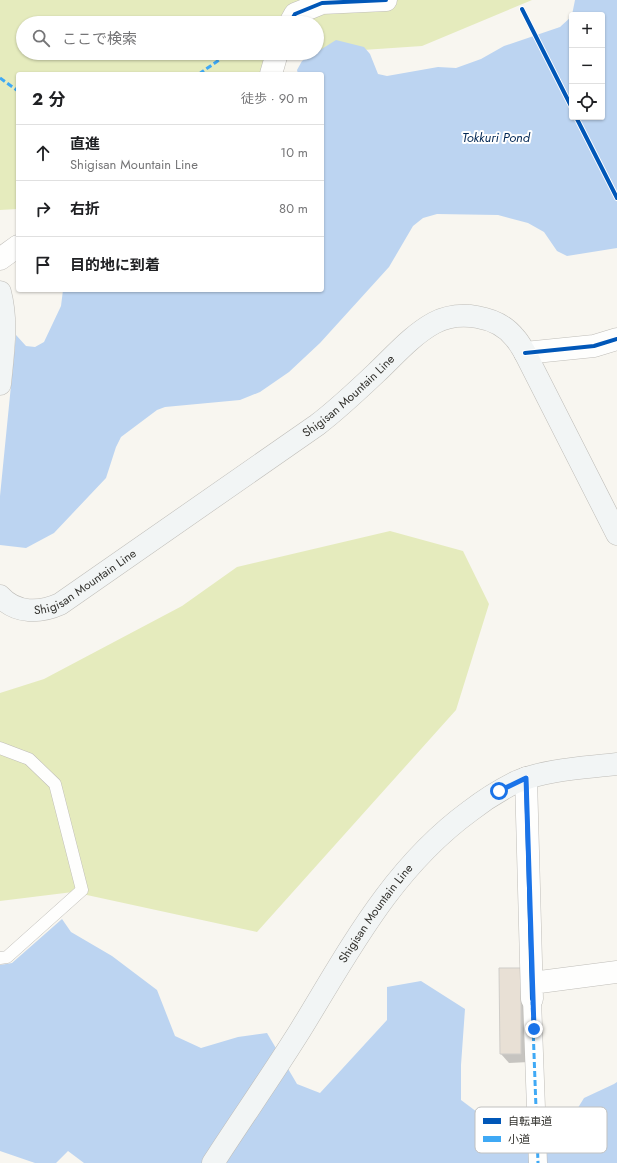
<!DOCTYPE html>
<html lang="ja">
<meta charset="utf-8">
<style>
body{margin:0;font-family:Jost,"Noto Sans JP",sans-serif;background:#f6f6f6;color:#202124}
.controls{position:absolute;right:12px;top:12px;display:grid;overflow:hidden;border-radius:4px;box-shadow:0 1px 3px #0004}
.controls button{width:36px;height:36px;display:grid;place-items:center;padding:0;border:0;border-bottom:1px solid #e0e0e0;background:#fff;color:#202124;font:20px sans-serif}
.stop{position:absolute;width:12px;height:12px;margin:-9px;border:3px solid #1a73e8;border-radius:50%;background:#fff}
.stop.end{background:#1a73e8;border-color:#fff;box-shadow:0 1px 4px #0008}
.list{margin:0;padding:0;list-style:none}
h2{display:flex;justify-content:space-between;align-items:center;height:52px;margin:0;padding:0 16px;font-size:17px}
h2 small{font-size:13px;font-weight:400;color:#757577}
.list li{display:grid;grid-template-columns:26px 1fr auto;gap:12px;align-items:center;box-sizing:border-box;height:56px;padding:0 16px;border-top:1px solid #e0e0e0}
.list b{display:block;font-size:15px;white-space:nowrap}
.list p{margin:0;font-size:13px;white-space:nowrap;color:#757577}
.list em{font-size:13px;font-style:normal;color:#757577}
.icon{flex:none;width:22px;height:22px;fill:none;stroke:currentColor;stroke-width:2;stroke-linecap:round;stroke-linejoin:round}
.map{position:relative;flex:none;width:617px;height:1163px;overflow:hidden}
.search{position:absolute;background:#fff;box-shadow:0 1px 3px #0004;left:16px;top:16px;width:308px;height:44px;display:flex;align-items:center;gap:10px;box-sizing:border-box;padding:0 14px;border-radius:22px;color:#757577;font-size:15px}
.panel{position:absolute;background:#fff;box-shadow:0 1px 3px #0004;left:16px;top:72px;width:308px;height:220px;border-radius:4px}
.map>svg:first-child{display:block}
</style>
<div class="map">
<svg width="617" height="1163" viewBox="0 0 617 1163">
<rect width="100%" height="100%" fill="#f8f6f0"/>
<path fill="#e5ebbd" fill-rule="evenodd" d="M 0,0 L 532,0 L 422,46 L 274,56 L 266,74 L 18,74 L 18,209 L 0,210 ZM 23,23 L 317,23 L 317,53 L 23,53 Z
M 390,531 L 463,551 L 489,604 L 456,710 L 257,932 L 73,892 L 0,901 L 0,693 L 44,679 L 182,606 L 237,567 Z"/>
<path fill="#bcd4f1" d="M 575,0 L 617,0 L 617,248 L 567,256 L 557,251 L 544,232 L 528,223 L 498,215 L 437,214 L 423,218 L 413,226 L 389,267 L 320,343 L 289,372 L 260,392 L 240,400 L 165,407 L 157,410 L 121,437 L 116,447 L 106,478 L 54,533 L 26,548 L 0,545 L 0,496 L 16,335 L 26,346 L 35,347 L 44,342 L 61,306 L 63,290 L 322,290 L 322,74 L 298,74 L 297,70 L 302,61 L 315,53 L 317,53 L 317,52 L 336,40 L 364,47 L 370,54 L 378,74 L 387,76 L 438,67 L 456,68 L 481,59 L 504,46 L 560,27 L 572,16 L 572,117 L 602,117 L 602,15 L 572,15 Z
M 62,919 L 71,932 L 112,956 L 157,990 L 175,1036 L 201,1048 L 238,1037 L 267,1033 L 297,1084 L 320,1093 L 387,1020 L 387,987 L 421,981 L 465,1009 L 461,1065 L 461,1100 L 485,1118 L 512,1134 L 568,1124 L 584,1098 L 614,1084 L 617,1082 L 617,1163 L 84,1163 L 68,1151 L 56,1163 L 35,1163 L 0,1151 L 0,965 L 12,963 Z"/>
<path fill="#0003" d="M 500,969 L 520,969 L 529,1062 L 509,1063 L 501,1054 Z"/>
<path fill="#e8e0d5" stroke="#cfcdc9" d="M 499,968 L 521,968 L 521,1054 L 500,1054 Z"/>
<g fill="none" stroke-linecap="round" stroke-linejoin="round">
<defs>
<path id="service" d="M 0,748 L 29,759 L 55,784 L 82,890 L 7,957 L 0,958"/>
<path id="pedestrian" d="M 532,999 L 538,1163"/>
<path id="minor" d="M 290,23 L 295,14 L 322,3 L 386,0
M 271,74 L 277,53
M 0,259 L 18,246
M 525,353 L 594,346 L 617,339
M 526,778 L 532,999
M 532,983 L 617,972"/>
<g id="secondary">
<path d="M 0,292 C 8,322 3,353 0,384"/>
<path id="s1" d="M 0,596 C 16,614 40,613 60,604 L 317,425 C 338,409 357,391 376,373 C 394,356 412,335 434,323 C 459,310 497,315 515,338 C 519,342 522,348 525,353 L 617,534"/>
<path id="s2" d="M 213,1163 C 242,1118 273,1074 301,1029 C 350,949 392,868 470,811 C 484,800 500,790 516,782 C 547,769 584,768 617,764"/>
</g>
</defs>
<use href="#service" stroke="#bfbdb8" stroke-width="13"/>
<use href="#pedestrian" stroke="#bfbdb8" stroke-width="19"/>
<use href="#minor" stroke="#bfbdb8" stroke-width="23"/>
<use href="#secondary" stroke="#bfbdb8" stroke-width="23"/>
<use href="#service" stroke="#fefefd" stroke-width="12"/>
<use href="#pedestrian" stroke="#fefefd" stroke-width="18"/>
<use href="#minor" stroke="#fefefd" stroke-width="22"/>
<use href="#secondary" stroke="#f2f5f5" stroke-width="22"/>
<path stroke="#3fa9f5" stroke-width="3" stroke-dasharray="6 3" stroke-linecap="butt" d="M 199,74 L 229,53
M 0,78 L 18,91
M 532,999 L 538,1163"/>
<defs>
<path id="cycleway" d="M 522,9 L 572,108
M 290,23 L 295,14 L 322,3 L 386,0
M 576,117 L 617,198
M 525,353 L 594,346 L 617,339
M 526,778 L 532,999"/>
</defs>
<use href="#cycleway" stroke="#fff" stroke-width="6"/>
<use href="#cycleway" stroke="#0057b8" stroke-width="4"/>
</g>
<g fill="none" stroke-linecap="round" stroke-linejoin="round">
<path stroke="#1a73e8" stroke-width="5" d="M 499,791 L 526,778 L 534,1029"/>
</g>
<g text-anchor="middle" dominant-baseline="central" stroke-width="4" stroke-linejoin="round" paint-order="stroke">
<g font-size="12" fill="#31302c" stroke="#fff">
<text stroke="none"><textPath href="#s1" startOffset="421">Shigisan Mountain Line</textPath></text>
<text stroke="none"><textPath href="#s1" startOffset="97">Shigisan Mountain Line</textPath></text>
<text stroke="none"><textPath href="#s2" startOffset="298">Shigisan Mountain Line</textPath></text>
</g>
<g font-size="13" font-style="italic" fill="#042956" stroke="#fff">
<text x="496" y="137">Tokkuri Pond</text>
</g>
</g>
<rect x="475" y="1107" width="132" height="46" rx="6" fill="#fff" stroke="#c1c1c0" stroke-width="1"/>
<rect x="483" y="1118" width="18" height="6" fill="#0057b8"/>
<rect x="483" y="1136" width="18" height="6" fill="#3fa9f5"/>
<g font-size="11" fill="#31302c">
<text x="508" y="1125">自転車道</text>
<text x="508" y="1143">小道</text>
</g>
</svg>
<div class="controls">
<button>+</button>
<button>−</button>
<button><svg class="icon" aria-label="locate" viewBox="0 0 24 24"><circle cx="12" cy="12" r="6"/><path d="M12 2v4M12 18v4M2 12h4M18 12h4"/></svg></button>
</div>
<div class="stop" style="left:499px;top:791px"></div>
<div class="stop end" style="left:534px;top:1029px"></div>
<div class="search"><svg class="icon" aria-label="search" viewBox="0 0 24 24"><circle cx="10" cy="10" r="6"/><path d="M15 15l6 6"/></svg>ここで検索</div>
<section class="panel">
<h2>2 分<small>徒歩 · 90 m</small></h2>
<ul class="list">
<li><svg class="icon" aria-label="ahead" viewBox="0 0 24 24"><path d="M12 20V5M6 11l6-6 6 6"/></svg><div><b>直進</b><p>Shigisan Mountain Line</p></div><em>10 m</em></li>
<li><svg class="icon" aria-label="right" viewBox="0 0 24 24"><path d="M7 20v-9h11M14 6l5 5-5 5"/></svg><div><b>右折</b></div><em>80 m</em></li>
<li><svg class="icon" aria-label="arrive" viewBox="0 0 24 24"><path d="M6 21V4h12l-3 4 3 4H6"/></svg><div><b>目的地に到着</b></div></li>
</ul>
</section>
</div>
